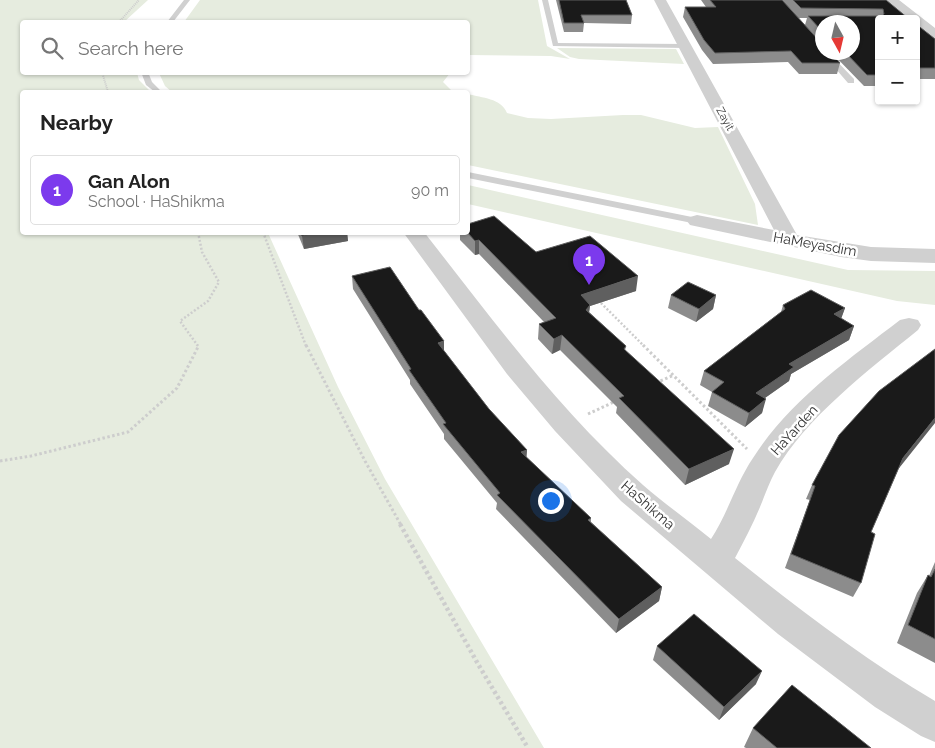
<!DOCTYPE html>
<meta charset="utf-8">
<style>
body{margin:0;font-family:Raleway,sans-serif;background:#f2f2f2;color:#222}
.controls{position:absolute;right:15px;top:15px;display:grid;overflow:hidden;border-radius:5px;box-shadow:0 1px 4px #0004}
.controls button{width:45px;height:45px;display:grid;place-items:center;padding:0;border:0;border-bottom:1px solid #e0e0e0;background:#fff;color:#222;font:25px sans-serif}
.compass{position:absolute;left:815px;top:15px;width:45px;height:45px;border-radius:50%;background:#fff;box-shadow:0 1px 4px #0004;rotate:172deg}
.you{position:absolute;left:550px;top:500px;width:18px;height:18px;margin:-12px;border:4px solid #fff;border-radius:50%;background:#1a73e8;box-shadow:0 0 0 8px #1a73e833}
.badge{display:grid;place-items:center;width:32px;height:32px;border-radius:50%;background:#7c3aed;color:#fff;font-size:16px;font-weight:700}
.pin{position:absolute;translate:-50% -41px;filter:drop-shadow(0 1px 2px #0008)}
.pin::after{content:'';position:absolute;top:26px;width:18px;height:15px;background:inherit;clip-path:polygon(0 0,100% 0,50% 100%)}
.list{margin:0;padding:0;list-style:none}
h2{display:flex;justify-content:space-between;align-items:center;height:65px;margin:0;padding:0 20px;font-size:21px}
h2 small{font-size:16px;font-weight:400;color:#767676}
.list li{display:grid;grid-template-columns:32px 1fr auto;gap:15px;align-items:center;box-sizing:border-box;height:70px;margin:0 10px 10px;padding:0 10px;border:1px solid #e0e0e0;border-radius:5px}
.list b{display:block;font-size:19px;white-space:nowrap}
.list p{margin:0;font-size:16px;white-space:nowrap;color:#767676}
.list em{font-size:16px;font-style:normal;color:#767676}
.icon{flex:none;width:28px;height:28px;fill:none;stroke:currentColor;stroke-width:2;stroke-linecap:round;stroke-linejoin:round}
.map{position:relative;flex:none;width:935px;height:748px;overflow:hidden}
.search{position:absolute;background:#fff;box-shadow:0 1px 4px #0004;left:20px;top:20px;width:450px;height:55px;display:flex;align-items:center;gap:12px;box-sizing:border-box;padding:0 18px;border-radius:5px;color:#767676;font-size:19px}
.panel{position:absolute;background:#fff;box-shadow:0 1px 4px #0004;left:20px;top:90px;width:450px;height:145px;border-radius:5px}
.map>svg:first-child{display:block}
</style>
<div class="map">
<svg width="935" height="748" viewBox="0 0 935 748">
<rect width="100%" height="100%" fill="#fff"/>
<path fill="#e6ecdf" d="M 0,0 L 148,0 L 124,22 L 22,22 L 22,72 L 137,73 L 139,80 L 151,92 L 22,92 L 22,232 L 268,233 L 338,387 L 385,479 L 544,748 L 0,748 Z
M 200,0 L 538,0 L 547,46 L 570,59 L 551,56 L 468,55 L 468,22 L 184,22 Z
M 557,48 L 676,49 L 684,64 L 579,59 L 570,57 Z
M 159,73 L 450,73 L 443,82 L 451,90 L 461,92 L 172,92 L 165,86 Z
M 468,94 C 482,98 501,98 507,113 L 528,118 L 551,119 L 623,115 L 641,115 L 695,128 L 718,127 L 755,204 L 758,225 L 468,165 Z
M 468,185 L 848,270 L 935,271 L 935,305 L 897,301 L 468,204 Z"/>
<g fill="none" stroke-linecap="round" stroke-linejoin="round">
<path stroke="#cdcdcd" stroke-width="2" stroke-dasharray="1 1" stroke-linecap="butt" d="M 119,22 L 139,0
M 102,72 L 108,92"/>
<path stroke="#cdcdcd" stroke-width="2.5" stroke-dasharray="2 2" stroke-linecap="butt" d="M 263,232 L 306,346
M 601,303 L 644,346
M 198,346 L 180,321 L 208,301 L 219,282 L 202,252 L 198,232"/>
<path stroke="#cdcdcd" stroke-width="3" stroke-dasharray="2.5 2.5" stroke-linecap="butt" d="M 306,345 L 365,461 L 401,525
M 643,345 L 747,449
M 656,383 L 674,375
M 588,414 L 616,401
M 0,461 L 31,456 L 128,432 L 177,388 L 198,347 L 197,345"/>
<path stroke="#cdcdcd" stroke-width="4.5" stroke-dasharray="3 3" stroke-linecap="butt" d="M 400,524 L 478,664 L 528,748"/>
<path fill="#d0d0d0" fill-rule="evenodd" d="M 184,0 L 190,0 L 173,22 L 167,22 Z
M 542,0 L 548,0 L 558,43 L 685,44 L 688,46 L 685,48 L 553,46 Z
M 822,50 L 822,52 L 828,52 L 854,79 L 854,83 L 848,83 L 822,53 Z
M 141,72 L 148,72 L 152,82 L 162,92 L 155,92 L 146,85 Z
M 468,172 L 697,218 L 702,221 L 697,224 L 468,178 Z"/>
<path fill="#d0d0d0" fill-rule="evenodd" d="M 654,0 L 666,0 L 797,235 L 871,247 L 935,249 L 935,263 L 871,261 L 841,257 L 690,225 L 687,221 L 690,217 L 697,215 L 774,230 Z
M 885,0 L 899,0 L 935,28 L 935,39 L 930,38 L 916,27 L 916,19 L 906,19 Z
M 403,232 L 424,232 C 493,320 559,411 643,485 C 665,504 689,521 711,539 C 728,513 736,483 753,458 C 789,401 848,360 900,320 L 909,318 L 918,320 L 921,325 L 918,330 C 870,369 805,418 775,472 C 769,483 765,495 760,507 C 753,524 744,541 735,558 C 799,609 864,659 935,701 L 935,742 L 921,736 L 875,707 L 778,634 L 621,501 L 555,431 L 507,374 Z"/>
</g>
<path fill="#8c8c8c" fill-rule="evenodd" d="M 556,0 L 626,0 L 632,15 L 631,24 L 584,23 L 583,32 L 564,32 Z
M 701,0 L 886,0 L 909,19 L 879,19 L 879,86 L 864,86 L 831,52 L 852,52 L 822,22 L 822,52 L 840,63 L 837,74 L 799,74 L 788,62 L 713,64 L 702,50 L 683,17 L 685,7 L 706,7 ZM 799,18 L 807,18 L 805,25 Z
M 916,24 L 935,39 L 935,79 L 916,79 Z
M 297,232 L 347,232 L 348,241 L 304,249 Z
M 460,232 L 468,232 L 536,252 L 636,291 L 590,306 L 589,312 L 626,346 L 625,351 L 729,464 L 685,485 L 616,413 L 617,407 L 560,350 L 552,354 L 538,339 L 539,324 L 544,322 L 479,254 L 475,255 L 460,240 Z
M 352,276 L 444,351 L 489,409 L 527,450 L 526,457 L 591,518 L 591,522 L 662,587 L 659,601 L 616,633 L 496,509 L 497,503 L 444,439 L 444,434 L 410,384 L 410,380 L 353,289 Z
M 671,295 L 716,295 L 713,309 L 696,322 L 668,308 Z
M 783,305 L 845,308 L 841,318 L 854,326 L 849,340 L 791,374 L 789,381 L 765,398 L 762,413 L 745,427 L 708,406 L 712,392 L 700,385 L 704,371 L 781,312 Z
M 898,470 L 871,532 L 861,583 L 853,597 L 785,568 L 810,500 L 806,499 L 812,485 Z
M 935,562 L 935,663 L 897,643 L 917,593 L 928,575 L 929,576 Z
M 657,646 L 756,684 L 719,720 L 653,660 Z
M 753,728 L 871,748 L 746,748 L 744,747 Z"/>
<path fill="#5f5f5f" d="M 323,232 L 347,232 L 348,241 L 304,249 L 302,236 Z
M 479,240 L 479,254 L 475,255 L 475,241 Z
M 638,276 L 636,291 L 590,306 L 588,320 L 581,295 Z
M 716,295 L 713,309 L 696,322 L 699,309 Z
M 845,308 L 840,322 L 834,314 Z
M 854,326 L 849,340 L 791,374 L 789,381 L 752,407 L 756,393 L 789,364 Z
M 562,335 L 560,350 L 552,354 L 554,339 Z
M 444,341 L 444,355 L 438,343 Z
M 766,399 L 762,413 L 745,427 L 749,413 Z
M 935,418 L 935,423 L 896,472 L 903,458 Z
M 734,449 L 729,464 L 685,485 L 689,469 Z
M 527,450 L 526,464 L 521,452 Z
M 662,587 L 659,601 L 616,633 L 619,619 Z
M 762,671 L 756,684 L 719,720 L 724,707 Z"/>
<path fill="#1a1a1a" stroke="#5f5f5f" d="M 559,0 L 626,0 L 632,15 L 581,15 L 584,23 L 564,23 Z
M 710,0 L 782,0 L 822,44 L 822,52 L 831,52 L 840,63 L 802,63 L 791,51 L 715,53 L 704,40 L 685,7 L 716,7 Z
M 793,0 L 886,0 L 909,19 L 879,19 L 879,75 L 867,75 L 845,52 L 852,52 L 852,22 L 822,22 L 822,31 L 808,16 L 882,16 L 884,14 L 883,9 L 801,8 Z
M 916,24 L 935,39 L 935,68 L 916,68 Z
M 494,216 L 536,252 L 590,236 L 638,276 L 581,295 L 590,305 L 586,310 L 626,346 L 624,349 L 734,449 L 689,469 L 619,398 L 624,396 L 562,335 L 554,339 L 539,324 L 556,318 L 479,240 L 475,241 L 467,232 L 468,232 L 468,224 Z
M 300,232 L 323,232 L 302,236 Z
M 390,267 L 419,310 L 421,310 L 444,341 L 438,343 L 489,409 L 527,450 L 521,452 L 591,518 L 588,520 L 662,587 L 619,619 L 497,495 L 500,493 L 443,424 L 446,423 L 409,370 L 411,369 L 352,276 Z
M 688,282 L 716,295 L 699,309 L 671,295 Z
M 811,290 L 845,308 L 834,314 L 854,326 L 789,364 L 794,367 L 756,393 L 766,399 L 749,413 L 712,392 L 724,382 L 704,371 L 785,309 L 783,305 Z
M 935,349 L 935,418 L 903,458 L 871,532 L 875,534 L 861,583 L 791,554 L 815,486 L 812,485 L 839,435 L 879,391 Z
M 935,569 L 935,639 L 908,625 L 928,575 L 931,577 Z
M 694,614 L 762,671 L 724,707 L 657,646 Z
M 792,685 L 871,748 L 777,748 L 753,728 Z"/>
<g text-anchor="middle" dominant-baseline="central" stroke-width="5" stroke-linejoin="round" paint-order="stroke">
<g font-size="11" fill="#333" stroke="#fff">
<text transform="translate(725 119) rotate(61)">Zayit</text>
</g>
<g font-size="14" fill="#333" stroke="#fff">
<text transform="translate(815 244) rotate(10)">HaMeyasdim</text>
<text transform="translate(794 430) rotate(-48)">HaYarden</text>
<text transform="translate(648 505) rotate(41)">HaShikma</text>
</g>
</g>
</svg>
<div class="controls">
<button>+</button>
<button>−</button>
</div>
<svg class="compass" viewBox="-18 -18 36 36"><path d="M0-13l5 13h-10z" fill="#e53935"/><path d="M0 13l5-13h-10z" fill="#767676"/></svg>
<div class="you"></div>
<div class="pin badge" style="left:589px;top:285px">1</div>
<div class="search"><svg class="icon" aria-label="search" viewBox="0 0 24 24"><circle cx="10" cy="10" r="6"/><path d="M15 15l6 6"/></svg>Search here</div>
<section class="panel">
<h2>Nearby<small></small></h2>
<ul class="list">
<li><span class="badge">1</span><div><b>Gan Alon</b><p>School · HaShikma</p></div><em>90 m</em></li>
</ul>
</section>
</div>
